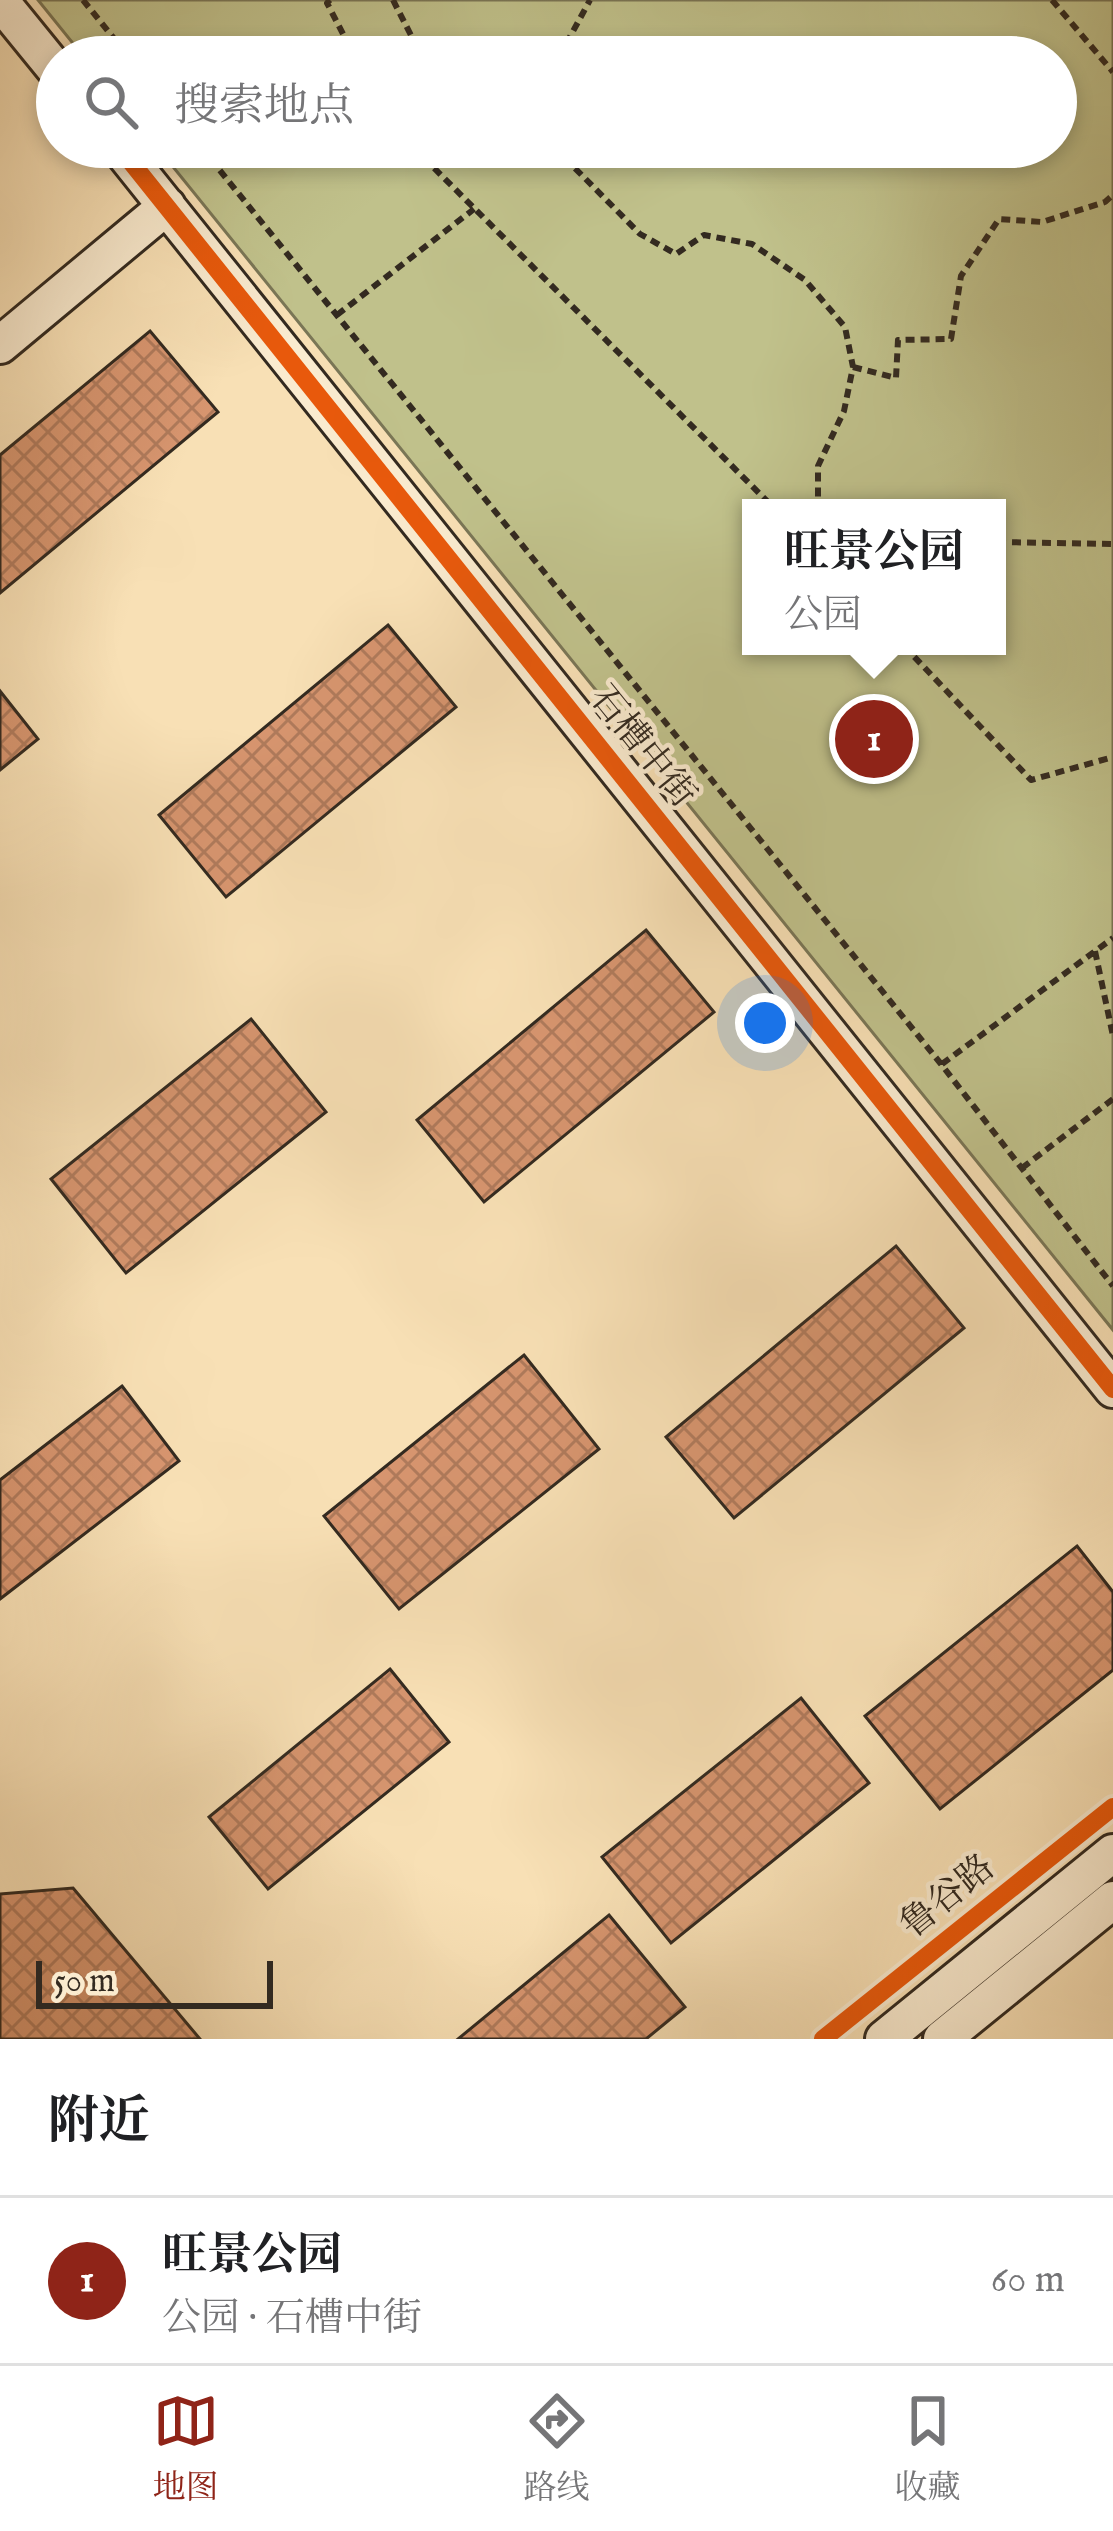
<!DOCTYPE html>
<html lang="zh">
<meta charset="utf-8">
<style>
body{margin:0;font-family:"IM FELL English","Noto Serif SC",serif;background:#f2f2f2;color:#202124}
.scale{position:absolute;left:36px;bottom:30px;width:237px;box-sizing:border-box;padding-left:12px;border:6px solid #332a20;border-top:0;font-size:33px;line-height:42px;white-space:nowrap;color:#332a20;-webkit-text-stroke:9px #faebcf;paint-order:stroke}
.you{position:absolute;left:765px;top:1023px;width:42px;height:42px;margin:-30px;border:9px solid #fff;border-radius:50%;background:#1a73e8;box-shadow:0 0 0 18px #1a73e833}
.badge{display:grid;place-items:center;width:78px;height:78px;border-radius:50%;background:#8f2418;color:#fff;font-size:39px;font-weight:700}
.pin{position:absolute;translate:-50% -50%;border:6px solid #fff;box-shadow:0 3px 12px #0006}
.popup{position:absolute;left:742px;top:499px;width:264px;height:156px;box-sizing:border-box;display:grid;place-content:center;border-radius:0px;background:#fff;filter:drop-shadow(0 3px 9px #0005);font-size:39px;white-space:nowrap;color:#757577}
.popup b{font-size:45px;color:#202124}
.popup::after{content:'';position:absolute;left:50%;top:100%;margin-left:-24px;border:24px solid transparent;border-top-color:#fff}
.list{margin:0;padding:0;list-style:none}
h2{display:flex;justify-content:space-between;align-items:center;height:156px;margin:0;padding:0 48px;font-size:51px}
h2 small{font-size:39px;font-weight:400;color:#757577}
.list li{display:grid;grid-template-columns:78px 1fr auto;gap:36px;align-items:center;box-sizing:border-box;height:168px;padding:0 48px;border-top:3px solid #e0e0e0}
.list b{display:block;font-size:45px;white-space:nowrap}
.list p{margin:0;font-size:39px;white-space:nowrap;color:#757577}
.list em{font-size:39px;font-style:normal;color:#757577}
.icon{flex:none;width:66px;height:66px;fill:none;stroke:currentColor;stroke-width:2;stroke-linecap:round;stroke-linejoin:round}
.map{position:relative;flex:none;width:1113px;height:2039px;overflow:hidden}
.search{position:absolute;background:#fff;box-shadow:0 6px 18px #0003;left:36px;right:36px;top:36px;height:132px;display:flex;align-items:center;gap:30px;box-sizing:border-box;padding:0 42px;border-radius:66px;color:#757577;font-size:45px}
.sheet{height:324px;background:#fff}
nav{display:flex;justify-content:space-around;align-items:center;box-sizing:border-box;height:168px;border-top:3px solid #e0e0e0;background:#fff;font-size:33px;color:#757577}
nav a{display:grid;justify-items:center;gap:6px}
nav .on{color:#8f2418}
.map>svg:first-child{display:block}
</style>
<div class="map">
<svg width="1113" height="2039" viewBox="0 0 1113 2039">
<defs>
<pattern id="building-cross-hatch" width="8" height="8" patternUnits="userSpaceOnUse" patternTransform="scale(3)"><rect width="8" height="8" fill="#d7956f"/><path d="M0 0l8 8M0 8l8-8" fill="none" stroke="#af7a5b"/></pattern>
</defs>
<rect width="100%" height="100%" fill="#f8e0b5"/>
<filter id="stains"><feTurbulence type="fractalNoise" baseFrequency=".00167" numOctaves="4"/><feColorMatrix values="0 0 0 0 .2 0 0 0 0 .09 0 0 0 0 .02 0 0 0 .5 -.17"/></filter>
<radialGradient id="worn" r=".72"><stop offset=".6" stop-color="#630" stop-opacity="0"/><stop offset="1" stop-color="#630" stop-opacity=".3"/></radialGradient>
<path fill="#c0c18b" stroke="#7a7656" stroke-width="3" fill-rule="evenodd" d="M 38,0 L 1113,0 L 1113,1330 L 157,147 L 1056,147 L 1056,57 L 84,57 ZM 751,508 L 997,508 L 997,646 L 751,646 Z"/>
<path fill="url(#building-cross-hatch)" stroke="#332a20" stroke-width="3" d="M 150,331 L 218,412 L 0,593 L 0,455 Z
M 388,625 L 456,707 L 226,897 L 159,815 Z
M 0,691 L 38,739 L 0,770 Z
M 646,930 L 714,1012 L 484,1202 L 417,1120 Z
M 251,1019 L 326,1112 L 126,1273 L 51,1179 Z
M 896,1246 L 964,1328 L 734,1518 L 666,1437 Z
M 524,1355 L 599,1449 L 399,1609 L 324,1516 Z
M 122,1386 L 179,1461 L 0,1599 L 0,1480 Z
M 1077,1546 L 1113,1592 L 1113,1670 L 940,1809 L 865,1716 Z
M 390,1669 L 449,1742 L 268,1889 L 209,1817 Z
M 801,1698 L 869,1783 L 671,1943 L 602,1857 Z
M 73,1888 L 200,2039 L 0,2039 L 0,1894 Z
M 609,1915 L 685,2007 L 646,2039 L 458,2039 Z"/>
<g fill="none" stroke-linecap="round" stroke-linejoin="round">
<defs>
<path id="secondary" d="M 0,1 L 57,71
M 119,147 L 1113,1389
M 0,345 L 167,206
M 884,2039 L 1113,1853
M 942,2039 L 1113,1900"/>
</defs>
<use href="#secondary" stroke="#332a20" stroke-width="42"/>
<path stroke="#332a20" stroke-width="6" stroke-dasharray="9 6" stroke-linecap="butt" d="M 83,0 L 129,57
M 330,0 L 327,3 L 355,57
M 393,0 L 418,49 L 429,57
M 1052,0 L 1113,72
M 559,57 L 590,0
M 201,147 L 941,1064 L 1113,1286
M 413,147 L 774,508
M 554,147 L 640,234 L 676,254 L 704,235 L 752,244 L 805,280 L 845,327 L 853,367 L 844,411 L 818,466 L 818,500 L 826,508
M 337,315 L 474,209
M 853,367 L 896,378 L 898,340 L 951,339 L 961,276 L 999,219 L 1042,222 L 1105,202 L 1113,195
M 997,542 L 1113,544
M 904,646 L 1031,780 L 1113,757
M 1095,951 L 1113,1036
M 942,1064 L 1113,938
M 1022,1168 L 1113,1099"/>
<use href="#secondary" stroke="#faebcf" stroke-width="36"/>
<defs>
<path id="cycleway" d="M 119,147 L 1113,1389
M 823,2039 L 1113,1807"/>
</defs>
<use href="#cycleway" stroke="#faebcf" stroke-width="26"/>
<use href="#cycleway" stroke="#e8590c" stroke-width="18"/>
</g>
<g text-anchor="middle" dominant-baseline="central" stroke-width="9" stroke-linejoin="round" paint-order="stroke">
<g font-size="36" fill="#332a20" stroke="#faebcf">
<text transform="translate(642 747) rotate(51)">石槽中街</text>
<text transform="translate(948 1897) rotate(-39)">鲁谷路</text>
</g>
</g>
<rect width="100%" height="100%" filter="url(#stains)"/>
<rect width="100%" height="100%" fill="url(#worn)"/>
</svg>
<div class="scale">50 m</div>
<div class="you"></div>
<div class="pin badge" style="left:874px;top:739px">1</div>
<div class="popup"><b>旺景公园</b>公园</div>
<div class="search"><svg class="icon" aria-label="search" viewBox="0 0 24 24"><circle cx="10" cy="10" r="6"/><path d="M15 15l6 6"/></svg>搜索地点</div>
</div>
<section class="sheet">
<h2>附近<small></small></h2>
<ul class="list">
<li><span class="badge">1</span><div><b>旺景公园</b><p>公园 · 石槽中街</p></div><em>60 m</em></li>
</ul>
</section>
<nav>
<a class="on"><svg class="icon" aria-label="map" viewBox="0 0 24 24"><path d="M3 6l6-2 6 2 6-2v14l-6 2-6-2-6 2zM9 4v14M15 6v14"/></svg>地图</a>
<a><svg class="icon" aria-label="directions" viewBox="0 0 24 24"><path d="M12 3l9 9-9 9-9-9zM9 14v-3h6M13 9l2 2-2 2"/></svg>路线</a>
<a><svg class="icon" aria-label="saved" viewBox="0 0 24 24"><path d="M7 4h10v16l-5-4-5 4z"/></svg>收藏</a>
</nav>
